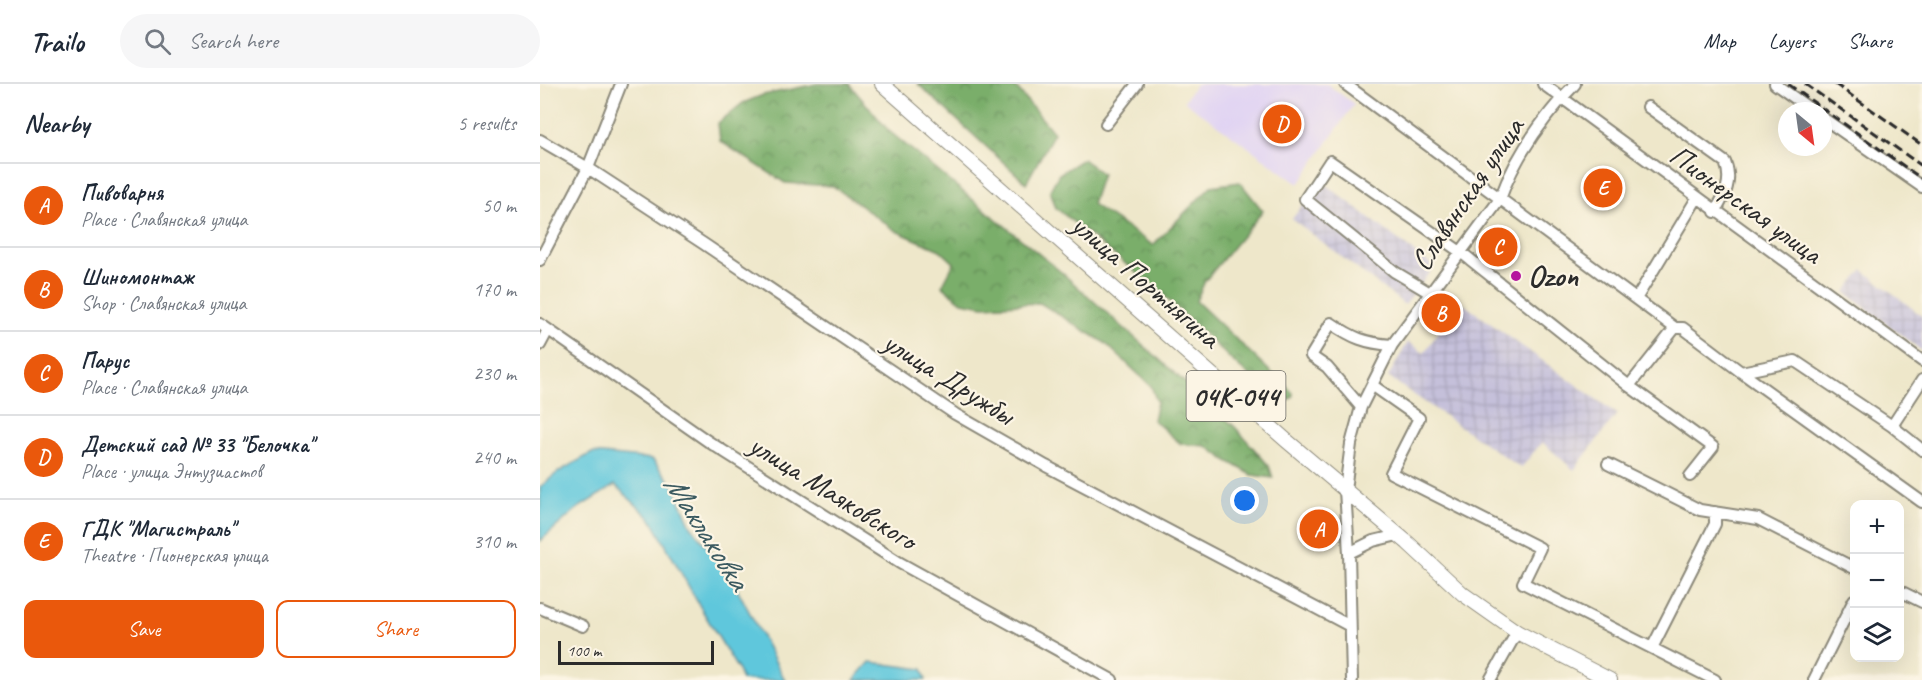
<!DOCTYPE html>
<meta charset="utf-8">
<style>
body{margin:0;font-family:Caveat,sans-serif;background:#f6f6f7;color:#1f2937}
.controls{position:absolute;right:18px;bottom:18px;display:grid;overflow:hidden;border-radius:12px;box-shadow:0 6px 24px #0002}
.controls button{width:54px;height:54px;display:grid;place-items:center;padding:0;border:0;border-bottom:2px solid #e0e1e3;background:#fff;color:#1f2937;font:30px sans-serif}
.compass{position:absolute;left:1238px;top:18px;width:54px;height:54px;border-radius:50%;background:#fff;box-shadow:0 6px 24px #0002;rotate:151deg}
.scale{position:absolute;left:18px;bottom:15px;width:156px;box-sizing:border-box;padding-left:6px;border:3px solid #2b2b2b;border-top:0;font-size:16px;line-height:21px;white-space:nowrap;color:#2b2b2b;-webkit-text-stroke:4px #fcf5e5;paint-order:stroke}
.you{position:absolute;left:705px;top:417px;width:21px;height:21px;margin:-15px;border:4px solid #fff;border-radius:50%;background:#1a73e8;box-shadow:0 0 0 9px #1a73e833}
.badge{display:grid;place-items:center;width:39px;height:39px;border-radius:50%;background:#ea580c;color:#fff;font-size:20px;font-weight:700}
.pin{position:absolute;translate:-50% -50%;border:3px solid #fff;box-shadow:0 2px 6px #0006}
.list{margin:0;padding:0;list-style:none}
h2{display:flex;justify-content:space-between;align-items:center;height:78px;margin:0;padding:0 24px;font-size:26px}
h2 small{font-size:20px;font-weight:400;color:#747a83}
.list li{display:grid;grid-template-columns:39px 1fr auto;gap:18px;align-items:center;box-sizing:border-box;height:84px;padding:0 24px;border-top:2px solid #e0e1e3}
.list b{display:block;font-size:22px;white-space:nowrap}
.list p{margin:0;font-size:20px;white-space:nowrap;color:#747a83}
.list em{font-size:20px;font-style:normal;color:#747a83}
.actions{display:flex;gap:12px;padding:18px 24px}
.actions a{flex:1;padding:14px 0;border:2px solid #ea580c;border-radius:12px;text-align:center;font-size:21px;color:#ea580c}
.actions .main{background:#ea580c;color:#fff}
.icon{flex:none;width:33px;height:33px;fill:none;stroke:currentColor;stroke-width:2;stroke-linecap:round;stroke-linejoin:round}
.map{position:relative;flex:none;width:1382px;height:596px;overflow:hidden}
header{display:flex;align-items:center;gap:36px;box-sizing:border-box;height:84px;padding:0 30px;background:#fff;border-bottom:2px solid #e0e1e3}
header strong{font-size:28px}
nav{display:flex;gap:33px;margin-inline-start:auto;font-size:21px}
.search{width:420px;height:54px;background:#f6f6f7;display:flex;align-items:center;gap:15px;box-sizing:border-box;padding:0 21px;border-radius:33px;color:#747a83;font-size:22px}
main{display:flex}
aside{flex:1;background:#fff}
.map>svg:first-child{display:block}
</style>
<header>
<strong>Trailo</strong>
<div class="search"><svg class="icon" aria-label="search" viewBox="0 0 24 24"><circle cx="10" cy="10" r="6"/><path d="M15 15l6 6"/></svg>Search here</div>
<nav><a>Map</a><a>Layers</a><a>Share</a></nav>
</header>
<main>
<aside>
<h2>Nearby<small>5 results</small></h2>
<ul class="list">
<li><span class="badge">A</span><div><b>Пивоварня</b><p>Place · Славянская улица</p></div><em>50 m</em></li>
<li><span class="badge">B</span><div><b>Шиномонтаж</b><p>Shop · Славянская улица</p></div><em>170 m</em></li>
<li><span class="badge">C</span><div><b>Парус</b><p>Place · Славянская улица</p></div><em>230 m</em></li>
<li><span class="badge">D</span><div><b>Детский сад № 33 &quot;Белочка&quot;</b><p>Place · улица Энтузиастов</p></div><em>240 m</em></li>
<li><span class="badge">E</span><div><b>ГДК &quot;Магистраль&quot;</b><p>Theatre · Пионерская улица</p></div><em>310 m</em></li>
</ul>
<div class="actions"><a class="main">Save</a><a>Share</a></div>
</aside>
<div class="map">
<svg width="1382" height="596" viewBox="0 0 1382 596">
<defs>
<pattern id="industrial-grid" width="8" height="8" patternUnits="userSpaceOnUse" patternTransform="scale(1.5)"><rect width="8" height="8" fill="#c5c0da"/><path d="M0 4h8M4 0v8" fill="none" stroke="#a9a5bb"/></pattern>
<pattern id="forest-crowns" width="20" height="18" patternUnits="userSpaceOnUse" patternTransform="scale(1.5)"><rect width="20" height="18" fill="#7aae6a"/><path d="M2 6a3 3 0 1 1 6 0M12 15a3 3 0 1 1 6 0" fill="none" stroke="#648e57"/></pattern>
</defs>
<rect width="100%" height="100%" fill="#fcf5e5"/>
<filter id="ink" filterUnits="userSpaceOnUse"><feTurbulence type="fractalNoise" baseFrequency=".0167" numOctaves="2"/><feDisplacementMap in="SourceGraphic" scale="12" xChannelSelector="R" yChannelSelector="G"/><feConvolveMatrix kernelMatrix="1 2 1 2 8 2 1 2 1" color-interpolation-filters="sRGB"/></filter>
<filter id="wash" filterUnits="userSpaceOnUse"><feTurbulence type="fractalNoise" baseFrequency=".008" numOctaves="4" result="noise"/><feDisplacementMap in="SourceGraphic" scale="24" xChannelSelector="R" yChannelSelector="G"/><feGaussianBlur stdDeviation="1.35" result="paint"/><feColorMatrix in="noise" values="0 0 0 0 0 0 0 0 0 0 0 0 0 0 0 0 0 1.4 0 .05"/><feComposite in="paint" operator="in"/></filter>
<g filter="url(#wash)">
<rect width="100%" height="100%" fill="#eee7ca"/>
<path fill="#e1d4f3" d="M 656,0 L 787,0 L 814,20 L 759,100 L 644,17 Z"/>
<path fill="url(#industrial-grid)" d="M 781,97 L 894,183 L 865,221 L 752,135 Z
M 1323,186 L 1382,232 L 1382,267 L 1305,208 Z
M 919,217 L 1077,330 L 1034,386 L 1002,358 L 981,384 L 848,293 L 868,258 L 884,269 Z"/>
<path fill="url(#forest-crowns)" stroke="#526c4a" stroke-width="1.5" d="M 277,0 L 309,0 L 349,47 L 521,188 L 695,343 L 729,382 L 733,394 L 712,391 L 686,376 L 666,362 L 641,360 L 613,336 L 617,318 L 611,302 L 565,259 L 500,219 L 444,222 L 422,218 L 402,202 L 414,179 L 400,166 L 356,147 L 293,102 L 245,99 L 180,57 L 178,39 L 203,19 L 223,11 Z
M 378,0 L 473,0 L 514,49 L 486,99 Z
M 543,75 L 562,90 L 552,120 L 613,161 L 671,102 L 700,98 L 723,127 L 665,197 L 656,217 L 753,309 L 753,313 L 744,318 L 700,284 L 618,206 L 516,124 L 510,106 L 519,90 Z"/>
<path fill="#5fc7dc" stroke="#457984" stroke-width="1.5" d="M 52,369 L 112,375 L 133,401 L 151,442 L 193,497 L 245,596 L 202,596 L 197,584 L 162,526 L 111,435 L 75,401 L 38,424 L 0,457 L 0,403 L 18,388 Z
M 330,578 L 382,585 L 386,596 L 314,596 Z"/>
</g>
<g filter="url(#ink)">
<g fill="none" stroke-linecap="round" stroke-linejoin="round">
<defs>
<path id="minor" d="M 805,0 L 1135,244
M 1003,0 L 1382,277
M 1235,0 L 1273,27
M 1108,23 L 1185,78 C 1193,97 1185,111 1175,128
M 1283,34 L 1382,103
M 566,40 L 597,0
M 0,56 L 48,84 L 164,160 L 415,330 L 506,382 L 810,542
M 0,176 L 48,84 L 81,0
M 890,209 L 855,188 L 765,115 L 790,77 L 922,169 L 1089,302 L 1173,363 L 1150,392
M 1096,215 L 1157,114
M 0,240 L 169,358 L 360,479 L 572,596
M 0,261 L 8,246
M 1201,288 L 1382,418
M 832,301 L 879,334 L 851,389 L 1000,464 L 983,499 L 1175,596
M 1089,302 L 1135,244 L 1143,244 L 1201,288 L 1255,277 L 1352,342 L 1382,366
M 821,323 L 787,283 L 771,272 L 791,239 C 813,254 825,259 852,261
M 1352,342 L 1382,296
M 1068,380 L 1160,426 L 1218,435 L 1314,484
M 809,469 L 833,457 L 858,451
M 1360,507 L 1382,518
M 0,524 L 43,542
M 1112,564 L 1175,440 L 1175,428
M 812,596 L 809,469 L 805,406 L 811,360 L 821,323 L 852,261 L 960,115 C 973,78 996,44 1022,14 C 1026,9 1031,5 1035,0
M 950,596 L 977,548
M 1274,596 L 1314,516"/>
<path id="major" d="M 342,0 L 747,357 L 868,459 L 923,510 L 977,548 L 1070,596"/>
</defs>
<use href="#minor" stroke="#8c897a" stroke-width="14"/>
<use href="#major" stroke="#8c897a" stroke-width="16"/>
<use href="#minor" stroke="#fff" stroke-width="10"/>
<use href="#major" stroke="#fff" stroke-width="14"/>
<path stroke="#2b2b2b" stroke-width="3" stroke-dasharray="9 4.5" stroke-linecap="butt" d="M 1248,0 L 1382,95
M 1265,0 L 1382,82
M 1295,0 L 1382,61"/>
</g>
</g>
<circle fill="#b5179e" stroke="#fcf5e5" stroke-width="2" cx="976" cy="192" r="6"/>
<g text-anchor="middle" dominant-baseline="central" stroke-width="4.5" stroke-linejoin="round" paint-order="stroke">
<rect fill="#fcf5e5" stroke="#6a6863" stroke-width="1.5" x="646.5" y="287" width="99" height="50" rx="4.5"/>
<g font-size="28" font-weight="bold" fill="#2b2b2b">
<text x="696" y="312">04К-044</text>
</g>
<g font-size="30" fill="#2b2b2b" stroke="#fcf5e5">
<text transform="translate(927 110) rotate(-56)">Славянская улица</text>
<text transform="translate(1206 120) rotate(36)">Пионерская улица</text>
<text transform="translate(606 197) rotate(41)">улица Портнягина</text>
<text transform="translate(409 294) rotate(32)">улица Дружбы</text>
<text transform="translate(293 408) rotate(32)">улица Маяковского</text>
</g>
<g font-size="30" font-weight="bold" fill="#2b2b2b" stroke="#fcf5e5" text-anchor="start">
<text x="988" y="192">Ozon</text>
</g>
<g font-size="32" font-style="italic" fill="#3b5a60" stroke="#fcf5e5">
<text transform="translate(167 448) rotate(57)">Маклаковка</text>
</g>
</g>
</svg>
<div class="controls">
<button>+</button>
<button>−</button>
<button><svg class="icon" aria-label="layers" viewBox="0 0 24 24"><path d="M12 4l9 5-9 5-9-5zM3 14l9 5 9-5"/></svg></button>
</div>
<svg class="compass" viewBox="-18 -18 36 36"><path d="M0-13l5 13h-10z" fill="#e53935"/><path d="M0 13l5-13h-10z" fill="#747a83"/></svg>
<div class="scale">100 m</div>
<div class="you"></div>
<div class="pin badge" style="left:779px;top:445px">A</div>
<div class="pin badge" style="left:901px;top:229px">B</div>
<div class="pin badge" style="left:958px;top:163px">C</div>
<div class="pin badge" style="left:742px;top:40px">D</div>
<div class="pin badge" style="left:1063px;top:104px">E</div>
</div>
</main>
